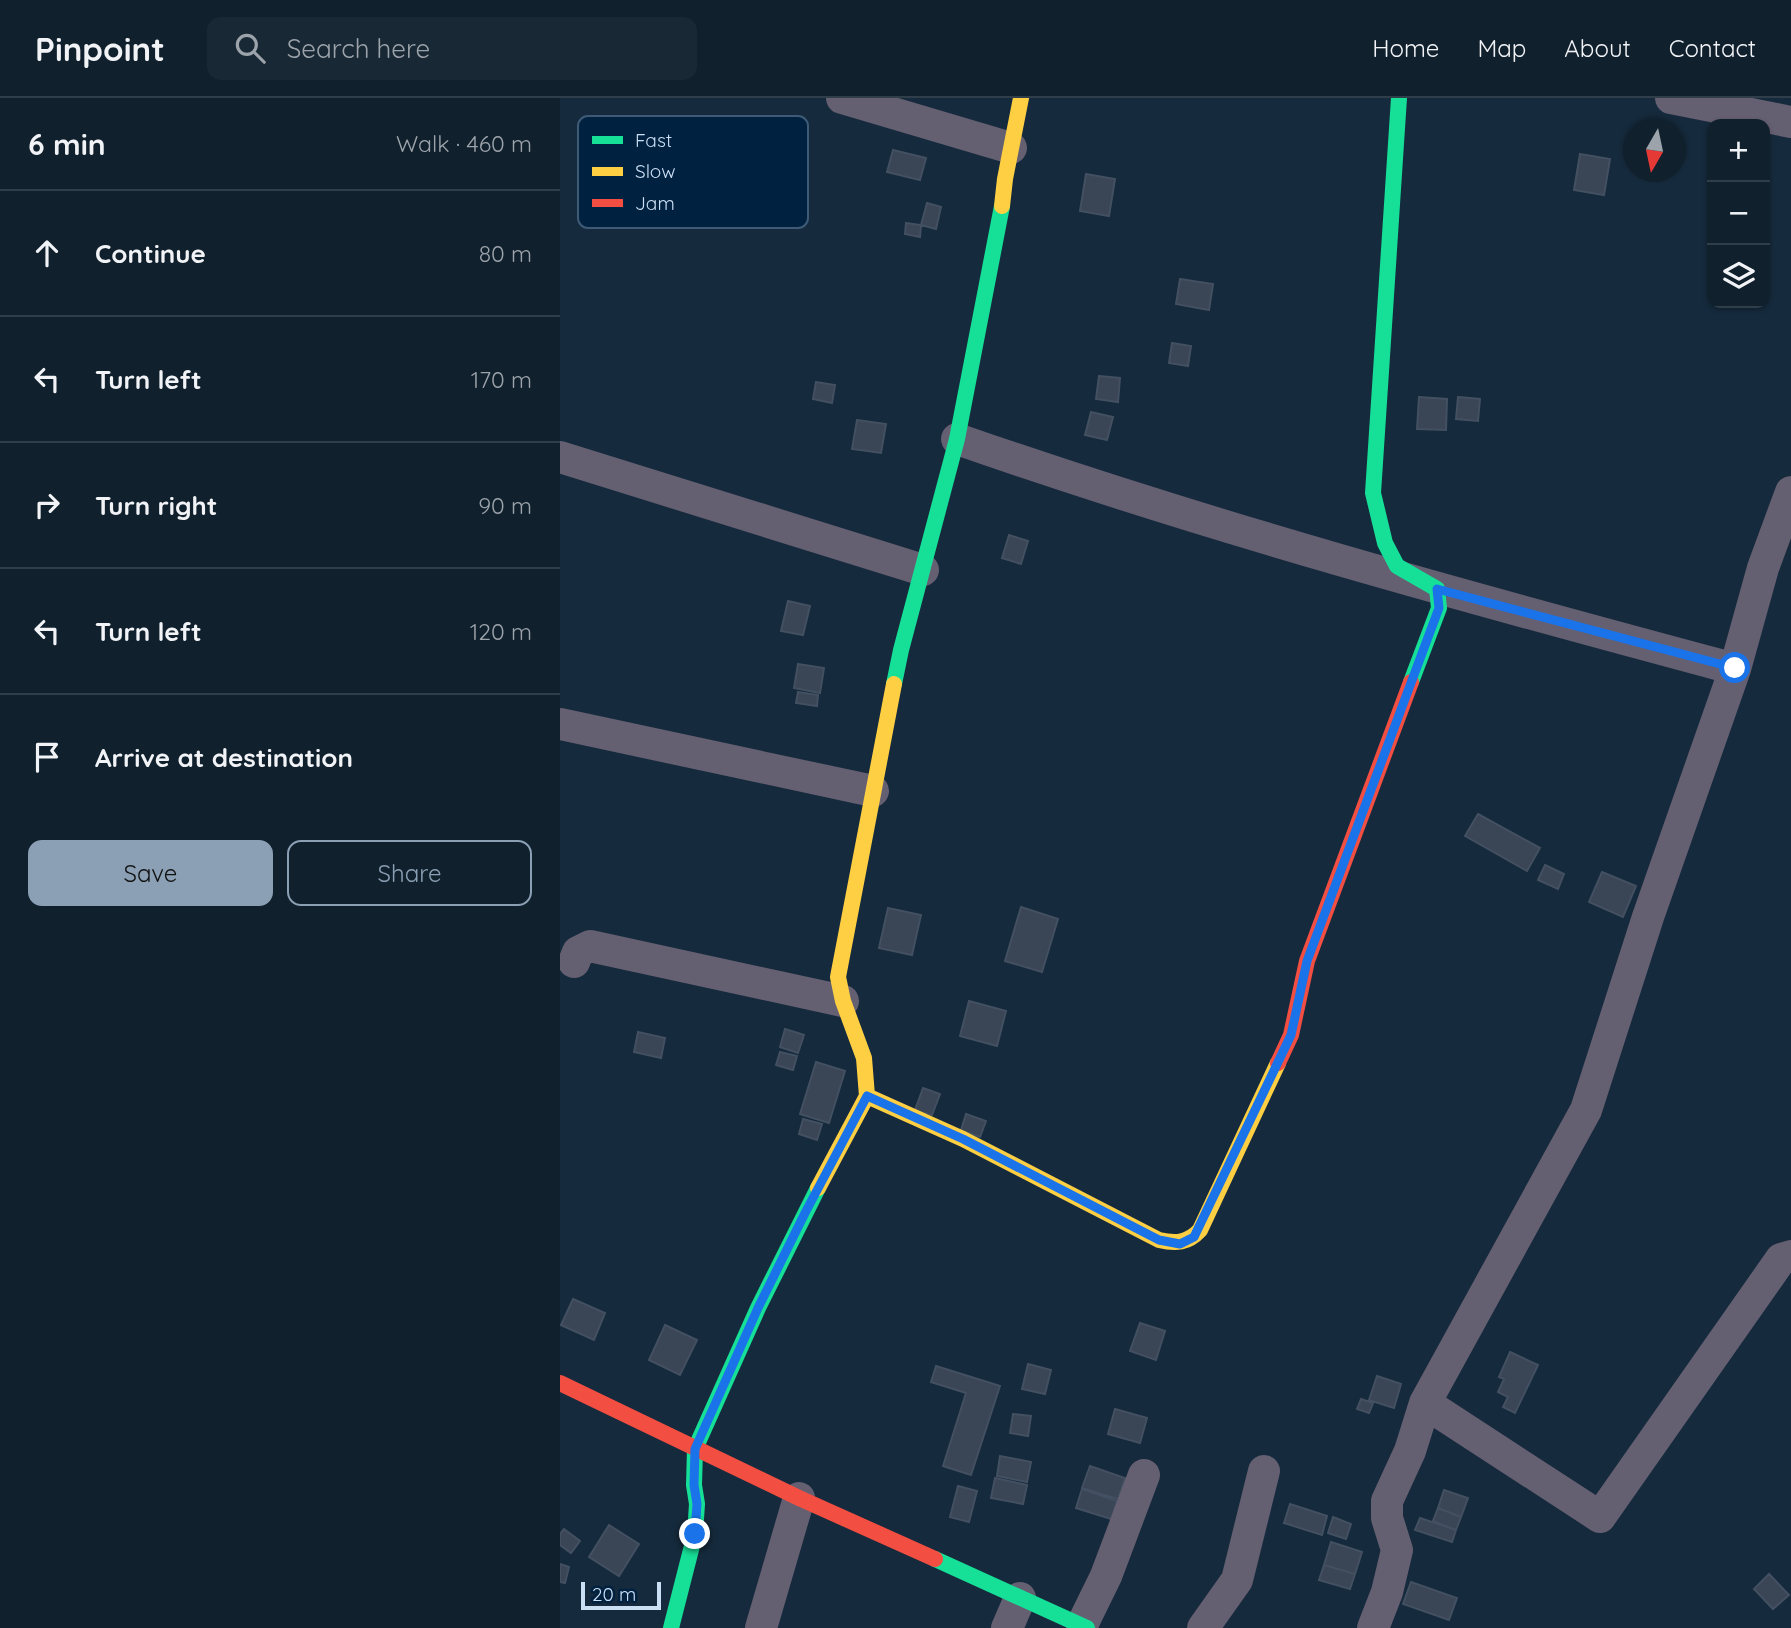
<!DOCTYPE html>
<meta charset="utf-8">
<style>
body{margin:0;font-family:Quicksand,sans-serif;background:#192835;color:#f1f3f6}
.controls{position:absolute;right:21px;top:21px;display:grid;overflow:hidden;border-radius:14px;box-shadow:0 2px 5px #0004}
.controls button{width:63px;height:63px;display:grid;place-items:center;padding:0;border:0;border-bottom:2px solid #303e49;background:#10202d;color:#f1f3f6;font:35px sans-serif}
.compass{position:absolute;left:1063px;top:21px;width:63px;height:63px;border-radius:50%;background:#10202d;box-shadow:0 2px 5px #0004;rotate:189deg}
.scale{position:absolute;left:21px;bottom:18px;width:80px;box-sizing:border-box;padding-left:7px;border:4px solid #cbdff4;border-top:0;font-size:19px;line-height:24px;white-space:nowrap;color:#cbdff4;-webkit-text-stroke:5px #002140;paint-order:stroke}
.stop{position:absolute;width:21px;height:21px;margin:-16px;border:5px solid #1a73e8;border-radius:50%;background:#fff}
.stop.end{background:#1a73e8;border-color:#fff;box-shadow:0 2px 7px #0008}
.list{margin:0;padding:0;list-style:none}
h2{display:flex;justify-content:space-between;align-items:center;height:91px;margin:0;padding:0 28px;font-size:30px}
h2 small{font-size:23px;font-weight:400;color:#9ca3aa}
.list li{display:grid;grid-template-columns:46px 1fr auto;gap:21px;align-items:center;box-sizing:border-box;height:126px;padding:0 28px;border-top:2px solid #303e49}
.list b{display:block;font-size:26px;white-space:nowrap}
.list em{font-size:23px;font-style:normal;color:#9ca3aa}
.actions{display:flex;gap:14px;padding:21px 28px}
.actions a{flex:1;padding:16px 0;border:2px solid #8ba0b4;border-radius:14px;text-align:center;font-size:24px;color:#8ba0b4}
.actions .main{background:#8ba0b4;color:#111}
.icon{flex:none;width:38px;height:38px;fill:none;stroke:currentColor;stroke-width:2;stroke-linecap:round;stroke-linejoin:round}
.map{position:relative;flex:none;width:1231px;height:1530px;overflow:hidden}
header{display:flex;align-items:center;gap:42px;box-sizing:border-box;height:98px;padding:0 35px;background:#10202d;border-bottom:2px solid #303e49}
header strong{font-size:33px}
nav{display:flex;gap:38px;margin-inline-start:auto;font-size:24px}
.search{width:490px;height:63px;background:#192835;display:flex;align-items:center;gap:18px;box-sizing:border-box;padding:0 24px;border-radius:14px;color:#9ca3aa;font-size:26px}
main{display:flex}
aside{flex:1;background:#10202d}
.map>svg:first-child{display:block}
</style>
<header>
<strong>Pinpoint</strong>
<div class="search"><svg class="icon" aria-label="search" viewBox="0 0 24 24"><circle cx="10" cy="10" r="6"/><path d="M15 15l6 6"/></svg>Search here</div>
<nav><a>Home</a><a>Map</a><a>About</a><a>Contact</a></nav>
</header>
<main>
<aside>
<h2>6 min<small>Walk · 460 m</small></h2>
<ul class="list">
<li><svg class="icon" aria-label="ahead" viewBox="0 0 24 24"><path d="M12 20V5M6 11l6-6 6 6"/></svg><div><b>Continue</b></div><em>80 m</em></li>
<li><svg class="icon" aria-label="left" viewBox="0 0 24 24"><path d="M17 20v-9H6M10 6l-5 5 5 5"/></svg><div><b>Turn left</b></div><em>170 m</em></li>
<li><svg class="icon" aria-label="right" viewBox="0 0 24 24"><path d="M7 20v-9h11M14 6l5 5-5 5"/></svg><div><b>Turn right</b></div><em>90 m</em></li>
<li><svg class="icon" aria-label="left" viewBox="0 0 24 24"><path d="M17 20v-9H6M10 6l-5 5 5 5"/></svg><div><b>Turn left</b></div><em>120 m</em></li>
<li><svg class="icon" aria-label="arrive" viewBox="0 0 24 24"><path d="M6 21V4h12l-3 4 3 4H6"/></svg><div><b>Arrive at destination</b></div></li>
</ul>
<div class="actions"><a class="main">Save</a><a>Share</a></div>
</aside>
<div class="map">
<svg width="1231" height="1530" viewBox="0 0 1231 1530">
<rect width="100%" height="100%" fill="#152a3c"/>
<path fill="#3a4555" stroke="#435061" stroke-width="2" d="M 333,52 L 366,60 L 360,82 L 327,74 Z
M 1020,56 L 1050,61 L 1044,97 L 1014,92 Z
M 526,76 L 555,81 L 549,118 L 520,113 Z
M 367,105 L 381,109 L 376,131 L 361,127 Z
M 346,125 L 361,127 L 360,139 L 345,136 Z
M 620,181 L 653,186 L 649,212 L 616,206 Z
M 612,245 L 631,248 L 628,268 L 609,265 Z
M 539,278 L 560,280 L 558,304 L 536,301 Z
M 256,284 L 275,287 L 272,305 L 253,301 Z
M 859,299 L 887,301 L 886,332 L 857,331 Z
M 898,299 L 920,301 L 918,323 L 896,321 Z
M 531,314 L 553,319 L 547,342 L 525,337 Z
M 297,322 L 326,326 L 321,355 L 292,351 Z
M 449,437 L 468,443 L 461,466 L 442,460 Z
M 228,503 L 250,508 L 243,537 L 221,533 Z
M 238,566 L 264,570 L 260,595 L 234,590 Z
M 238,594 L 258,597 L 257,608 L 236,605 Z
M 918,716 L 980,750 L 967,773 L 905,738 Z
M 985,767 L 1004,776 L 998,791 L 978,782 Z
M 1042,774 L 1076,788 L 1063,819 L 1029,804 Z
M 461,809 L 498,821 L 482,874 L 445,863 Z
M 328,810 L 361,817 L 352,857 L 319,850 Z
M 409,903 L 446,913 L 437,948 L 400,938 Z
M 225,931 L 244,937 L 238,955 L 220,949 Z
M 78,934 L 105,940 L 101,960 L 74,954 Z
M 220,954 L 237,958 L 233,972 L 216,967 Z
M 256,964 L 285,973 L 269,1025 L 240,1016 Z
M 363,990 L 380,996 L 372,1017 L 355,1012 Z
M 406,1016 L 426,1023 L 420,1039 L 401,1032 Z
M 243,1021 L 262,1026 L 257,1042 L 239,1036 Z
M 13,1201 L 45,1215 L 34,1242 L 1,1227 Z
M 580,1225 L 605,1233 L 596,1262 L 570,1253 Z
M 105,1227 L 137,1242 L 120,1277 L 89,1262 Z
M 950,1254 L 978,1267 L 955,1315 L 943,1309 L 948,1299 L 938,1294 L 944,1281 L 939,1279 Z
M 468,1266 L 491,1272 L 485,1296 L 462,1291 Z
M 376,1268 L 440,1288 L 411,1377 L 383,1368 L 406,1295 L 371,1284 Z
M 817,1278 L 841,1286 L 834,1310 L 809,1302 Z
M 801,1301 L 813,1305 L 809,1315 L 797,1311 Z
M 555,1311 L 587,1320 L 580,1345 L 548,1336 Z
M 453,1316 L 471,1318 L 468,1338 L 450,1335 Z
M 440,1358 L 471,1364 L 467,1384 L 437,1378 Z
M 530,1368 L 565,1380 L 558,1401 L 522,1390 Z
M 435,1380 L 467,1387 L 463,1406 L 431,1400 Z
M 398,1388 L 417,1393 L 409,1424 L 390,1419 Z
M 522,1391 L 557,1403 L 551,1421 L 516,1410 Z
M 884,1392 L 908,1400 L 901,1419 L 878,1410 Z
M 730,1406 L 767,1418 L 762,1437 L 724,1425 Z
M 878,1410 L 901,1419 L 896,1432 L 873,1423 Z
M 773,1419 L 791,1426 L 786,1441 L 768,1435 Z
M 860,1420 L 896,1432 L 892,1444 L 855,1432 Z
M 49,1427 L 79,1446 L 59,1478 L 29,1459 Z
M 4,1431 L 20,1443 L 11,1455 L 0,1447 L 0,1436 Z
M 771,1444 L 802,1454 L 795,1476 L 764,1467 Z
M 0,1466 L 9,1469 L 5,1485 L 0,1484 Z
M 764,1467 L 795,1476 L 790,1491 L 759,1482 Z
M 1209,1476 L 1229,1497 L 1213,1511 L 1194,1491 Z
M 851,1484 L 897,1500 L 889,1522 L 843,1506 Z"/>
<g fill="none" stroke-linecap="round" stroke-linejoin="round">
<path stroke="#655f72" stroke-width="32" d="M 282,0 L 451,50
M 1111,0 L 1231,24
M 397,341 C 652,430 914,501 1175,571
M 0,359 L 363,472
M 0,626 L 313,693
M 14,864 L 18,854 L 30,848 L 283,903
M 865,1305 L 1040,1419 L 1221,1161 L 1231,1158
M 522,1527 L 546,1478 L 584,1377
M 201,1530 L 239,1400
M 447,1530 L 460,1500
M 643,1530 L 677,1482 L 704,1373
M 813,1530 L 827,1494 L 837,1452 L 827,1420 L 827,1403 L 850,1353 L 865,1305 L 1026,1012 L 1088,819 L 1175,571 L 1203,470 L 1231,394"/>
<path stroke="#16e098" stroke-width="16" d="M 839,0 L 813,395 L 825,445 L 837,468 L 877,491 L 879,510 L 851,584
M 334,586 L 341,552 L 397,341 L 442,108
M 375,1461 L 527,1530
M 111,1530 L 135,1436 L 137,1406 L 134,1387 L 135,1351 L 198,1210 L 258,1090"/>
<path stroke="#ffcf43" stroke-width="16" d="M 442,108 L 445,81 L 461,0
M 307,998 L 403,1041 L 599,1142 C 616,1146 628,1145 640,1132 L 718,965
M 258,1090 L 307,998 L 304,960 L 283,903 L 278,879 L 334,586"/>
<path stroke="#f24e42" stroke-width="16" d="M 718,965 L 731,937 L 747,863 L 851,584
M 0,1285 L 239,1400 L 375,1461"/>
</g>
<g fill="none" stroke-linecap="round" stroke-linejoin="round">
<path stroke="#1a73e8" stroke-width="9" d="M 135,1436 L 137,1406 L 134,1387 L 135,1351 L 198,1210 L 245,1115 L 307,998 L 403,1041 L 599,1142 L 620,1146 L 634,1139 L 731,937 L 747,863 L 879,510 L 877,491 L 1175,570"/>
</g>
<rect x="18" y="18" width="230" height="112" rx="10" fill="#002140" stroke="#3d5a76" stroke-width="2"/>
<rect x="32" y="38" width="31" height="8" fill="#16e098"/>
<rect x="32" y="69" width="31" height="9" fill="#ffcf43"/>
<rect x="32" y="101" width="31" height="8" fill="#f24e42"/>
<g font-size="19" fill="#cbdff4">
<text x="75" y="49">Fast</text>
<text x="75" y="80">Slow</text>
<text x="75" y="112">Jam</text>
</g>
</svg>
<div class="controls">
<button>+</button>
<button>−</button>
<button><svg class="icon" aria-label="layers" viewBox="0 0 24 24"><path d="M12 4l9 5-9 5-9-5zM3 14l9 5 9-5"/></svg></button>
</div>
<svg class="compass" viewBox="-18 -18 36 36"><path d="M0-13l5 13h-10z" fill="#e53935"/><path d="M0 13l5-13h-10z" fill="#9ca3aa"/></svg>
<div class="scale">20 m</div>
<div class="stop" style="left:1175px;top:570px"></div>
<div class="stop end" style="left:135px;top:1436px"></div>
</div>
</main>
